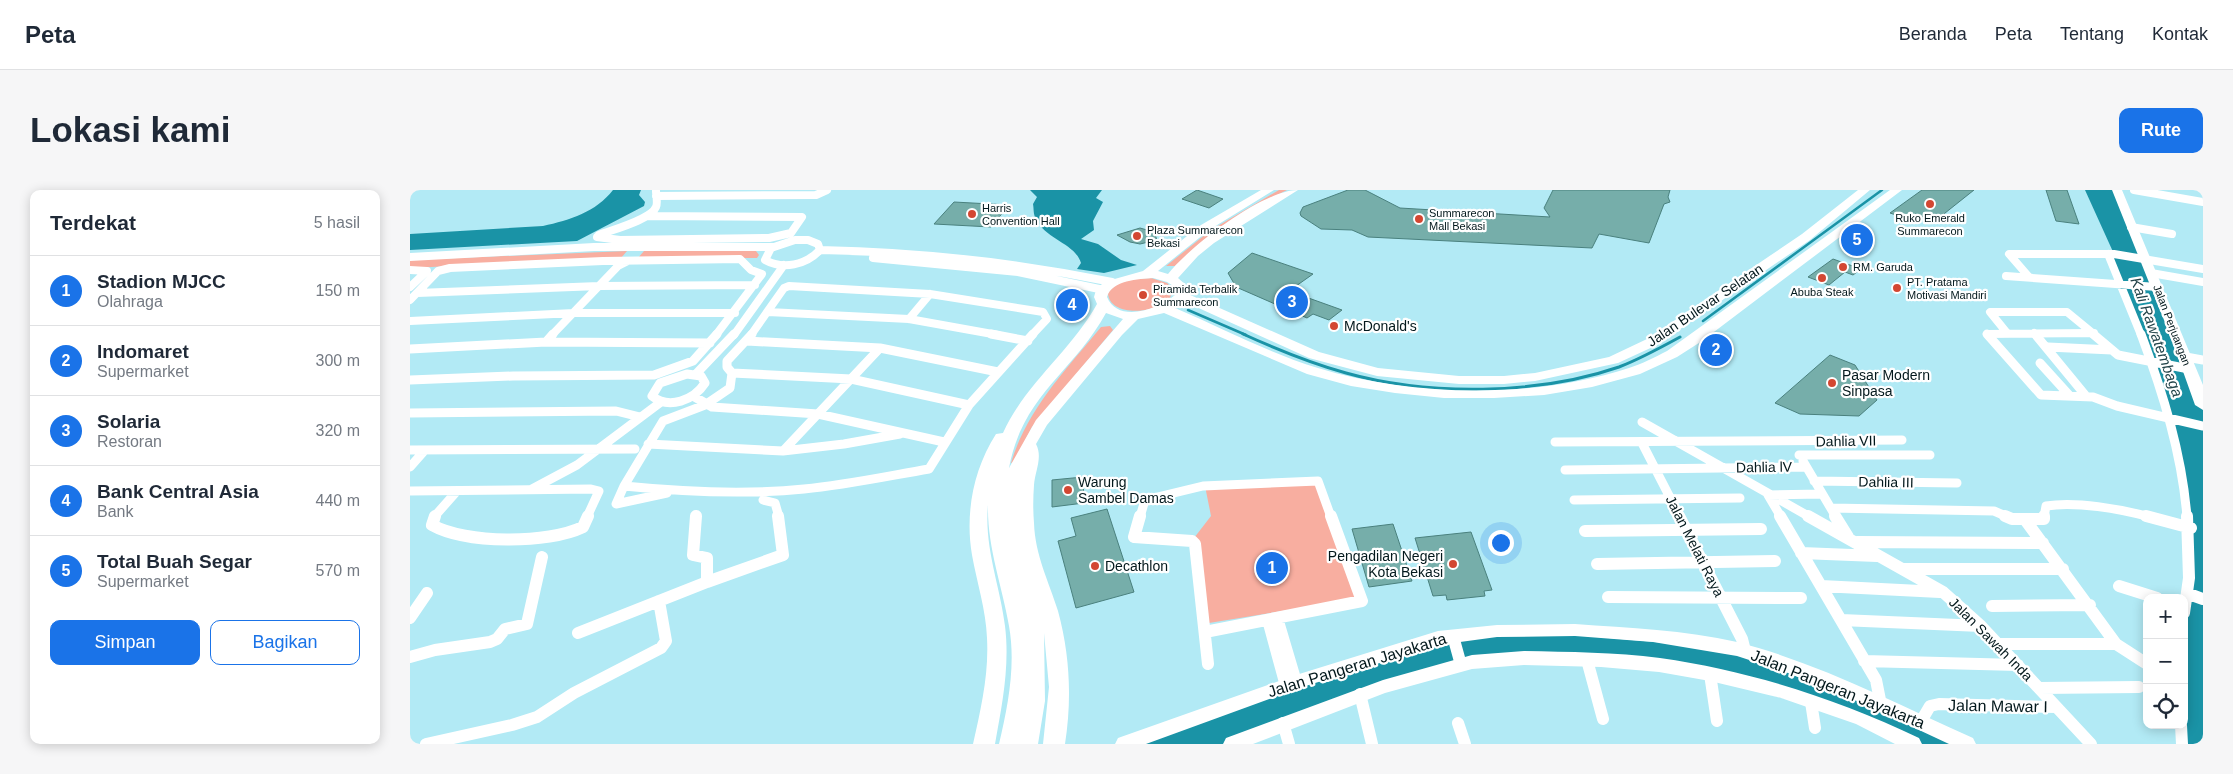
<!DOCTYPE html>
<html lang="id">
<meta charset="utf-8">
<style>
body{margin:0;font-family:Helvetica,sans-serif;background:#f6f6f7;color:#1f2937}
.controls{position:absolute;right:15px;bottom:15px;display:grid;overflow:hidden;border-radius:10px;box-shadow:0 2px 12px #0003}
.controls button{width:45px;height:45px;display:grid;place-items:center;padding:0;border:0;border-bottom:1px solid #e0e1e3;background:#fff;color:#1f2937;font:25px sans-serif}
.you{position:absolute;left:1090px;top:352px;width:18px;height:18px;margin:-12px;border:4px solid #fff;border-radius:50%;background:#1a73e8;box-shadow:0 0 0 8px #1a73e833}
.badge{display:grid;place-items:center;width:32px;height:32px;border-radius:50%;background:#1a73e8;color:#fff;font-size:16px;font-weight:700}
.pin{position:absolute;translate:-50% -50%;border:2px solid #fff;box-shadow:0 1px 5px #0006}
.list{margin:0;padding:0;list-style:none}
h2{display:flex;justify-content:space-between;align-items:center;height:65px;margin:0;padding:0 20px;font-size:21px}
h2 small{font-size:16px;font-weight:400;color:#747a83}
.list li{display:grid;grid-template-columns:32px 1fr auto;gap:15px;align-items:center;box-sizing:border-box;height:70px;padding:0 20px;border-top:1px solid #e0e1e3}
.list b{display:block;font-size:19px;white-space:nowrap}
.list p{margin:0;font-size:16px;white-space:nowrap;color:#747a83}
.list em{font-size:16px;font-style:normal;color:#747a83}
.actions{display:flex;gap:10px;padding:15px 20px}
.actions a{flex:1;padding:11px 0;border:1px solid #1a73e8;border-radius:10px;text-align:center;font-size:18px;color:#1a73e8}
.actions .main{background:#1a73e8;color:#fff}
.icon{flex:none;width:28px;height:28px;fill:none;stroke:currentColor;stroke-width:2;stroke-linecap:round;stroke-linejoin:round}
.map{position:relative;flex:none;width:1793px;height:554px;overflow:hidden;border-radius:10px}
header{display:flex;align-items:center;gap:30px;box-sizing:border-box;height:70px;padding:0 25px;background:#fff;border-bottom:1px solid #e0e1e3}
header strong{font-size:24px}
nav{display:flex;gap:28px;margin-inline-start:auto;font-size:18px}
.intro{display:flex;align-items:center;justify-content:space-between;box-sizing:border-box;height:120px;padding:0 30px}
h1{margin:0;font-size:35px}
.button{padding:12px 22px;border-radius:10px;background:#1a73e8;color:#fff;font-size:18px;font-weight:700}
main{display:flex;gap:30px;padding:0 30px}
aside{flex:1;background:#fff;border-radius:10px;box-shadow:0 2px 12px #0003}
.map>svg:first-child{display:block}
</style>
<header>
<strong>Peta</strong>
<nav><a>Beranda</a><a>Peta</a><a>Tentang</a><a>Kontak</a></nav>
</header>
<div class="intro"><h1>Lokasi kami</h1><a class="button">Rute</a></div>
<main>
<aside>
<h2>Terdekat<small>5 hasil</small></h2>
<ul class="list">
<li><span class="badge">1</span><div><b>Stadion MJCC</b><p>Olahraga</p></div><em>150 m</em></li>
<li><span class="badge">2</span><div><b>Indomaret</b><p>Supermarket</p></div><em>300 m</em></li>
<li><span class="badge">3</span><div><b>Solaria</b><p>Restoran</p></div><em>320 m</em></li>
<li><span class="badge">4</span><div><b>Bank Central Asia</b><p>Bank</p></div><em>440 m</em></li>
<li><span class="badge">5</span><div><b>Total Buah Segar</b><p>Supermarket</p></div><em>570 m</em></li>
</ul>
<div class="actions"><a class="main">Simpan</a><a>Bagikan</a></div>
</aside>
<div class="map">
<svg width="1793" height="554" viewBox="0 0 1793 554">
<rect width="100%" height="100%" fill="#b2eaf5"/>
<path fill="#f8aea0" d="M 869,0 L 877,0 L 855,11 L 765,76 L 756,76 L 801,40 Z
M 240,60 L 346,61 L 349,65 L 347,68 L 228,68 L 234,61 Z
M 217,61 L 211,68 L 0,78 L 0,70 Z
M 741,88 L 757,93 L 762,98 C 767,122 699,132 698,103 C 708,89 725,89 741,88 Z
M 700,136 L 703,140 L 622,237 L 604,272 L 601,273 C 617,219 656,180 691,137 Z
M 907,292 L 946,409 L 799,433 L 784,348 L 801,326 L 795,296 Z"/>
<path fill="#1a93a6" d="M 203,0 L 231,0 L 229,5 L 235,12 L 234,16 L 167,51 L 0,60 L 0,44 L 133,36 C 160,30 186,22 203,0 Z
M 620,0 L 692,0 L 686,8 L 693,12 L 683,31 L 684,40 L 671,49 L 688,54 L 711,70 L 727,75 L 694,83 L 667,79 L 671,73 C 665,53 636,50 626,29 C 623,24 624,19 623,14 L 627,7 Z
M 1675,0 L 1707,0 L 1793,215 L 1793,554 L 1772,554 L 1774,535 L 1774,423 L 1781,338 L 1763,242 L 1698,64 L 1704,64 Z
M 1106,440 L 1327,459 L 1557,554 L 1503,554 L 1452,529 L 1249,475 L 1062,472 L 822,554 L 714,554 L 886,492 L 962,467 Z"/>
<g fill="none" stroke-linecap="round" stroke-linejoin="round">
<path stroke="#1a93a6" stroke-width="2.5" d="M 778,120 L 836,145
M 1293,131 L 1472,0"/>
<path stroke="#1a93a6" stroke-width="3" d="M 833,144 C 866,159 900,173 936,183 C 1018,206 1128,205 1209,177 C 1230,169 1250,158 1270,147"/>
</g>
<path fill="#76aeaa" stroke="#4a817e" d="M 787,0 L 813,9 L 799,18 L 772,9 Z
M 938,0 L 955,0 L 990,18 L 1140,27 L 1134,18 L 1143,0 L 1260,0 L 1258,7 L 1260,12 L 1254,14 L 1239,53 L 1189,44 L 1182,58 L 958,47 L 942,40 L 911,39 L 891,26 L 890,23 L 893,17 Z
M 1512,0 L 1564,0 L 1525,31 L 1505,24 L 1498,29 L 1480,23 Z
M 1636,0 L 1657,0 L 1669,34 L 1646,31 Z
M 544,12 L 599,15 L 581,37 L 524,34 Z
M 730,38 L 744,42 L 747,50 L 730,54 L 720,52 L 707,45 Z
M 842,63 L 903,84 L 879,101 L 932,120 L 919,130 L 903,124 L 897,128 L 826,97 L 818,83 Z
M 1423,69 L 1451,79 L 1443,85 L 1435,82 L 1419,95 L 1398,87 Z
M 672,110 L 673,117 L 652,121 L 651,113 Z
M 1420,165 L 1445,175 L 1467,210 L 1449,226 L 1390,224 L 1365,213 Z
M 673,287 L 674,313 L 642,317 L 642,290 Z
M 697,319 L 724,402 L 666,418 L 648,351 L 666,346 L 661,328 Z
M 983,334 L 1002,391 L 959,397 L 942,339 Z
M 1061,342 L 1082,400 L 1074,401 L 1075,406 L 1037,410 L 1036,405 L 1023,406 L 1005,348 Z"/>
<g fill="none" stroke-linecap="round" stroke-linejoin="round">
<path stroke="#fff" stroke-width="8" d="M 1724,0 L 1793,12
M 246,6 L 406,5 L 417,0
M 1721,37 L 1762,44
M 189,45 C 201,40 241,30 246,17 C 248,13 246,6 246,1
M 187,47 L 210,50 L 359,48 L 381,43 L 392,27 L 237,26
M 385,50 L 398,50 L 408,54 L 410,60 C 396,75 373,80 355,70 L 361,58 Z
M 410,60 C 509,62 605,72 702,92
M 1698,64 L 1731,145
M 0,67 L 184,57 L 363,57
M 463,68 L 608,82 L 694,100
M 0,80 L 17,81 L 0,97
M 1741,83 L 1793,92
M 1596,86 L 1747,97
M 1619,87 L 1599,64 L 1704,64 L 1793,79
M 7,103 L 189,96 L 345,95
M 0,110 L 28,81 L 40,78 L 193,71 L 330,69 L 341,80 L 352,84 L 306,145
M 358,122 L 499,129 L 588,145
M 499,129 L 520,104
M 0,131 L 164,123 L 325,123
M 1597,143 L 1580,122 L 1657,122 L 1685,145
M 1624,143 L 1626,145
M 142,145 L 208,76 L 218,71
M 324,145 L 374,75
M 341,145 L 374,98 L 379,96 L 520,104 L 633,122 L 637,129 L 622,145
M 1578,145 L 1577,144 L 1684,143"/>
<path stroke="#fff" stroke-width="9" d="M 342,144 L 317,171 L 317,177 L 322,183 L 320,198 L 295,215 L 253,231 L 214,296 C 274,302 334,305 394,299 C 436,295 478,286 519,279 L 559,215 L 623,144
M 581,144 L 618,151
M 1577,144 L 1631,205 L 1683,207 L 1707,216 L 1793,236
M 1625,144 L 1676,206
M 1683,144 L 1708,165 L 1779,179
M 1731,144 C 1753,203 1772,264 1777,327
M 337,151 L 470,158 L 588,182
M 136,152 L 143,144
M 1638,157 L 1702,160
M 0,159 L 136,152 L 300,153
M 1776,167 L 1793,170
M 1630,173 L 1659,205
M 322,183 L 441,189 L 559,215
M 277,184 L 291,186 L 295,193 C 284,210 259,220 242,206 L 250,193 Z
M 285,185 L 324,144
M 0,190 L 103,186 L 244,185 L 283,171 L 307,144
M 283,206 L 302,217 L 408,224 L 534,252
M 0,223 L 206,221 L 230,227
M 1232,232 L 1400,327
M 1145,252 L 1492,250
M 1232,253 L 1270,327
M 238,254 L 373,261 L 434,254 L 490,244
M 0,260 L 225,259
M 373,261 L 470,158
M 1389,265 L 1520,265
M 1393,271 L 1426,327
M 0,277 L 15,260
M 1155,280 L 1396,277
M 1404,291 L 1547,293
M 214,296 L 206,314 L 257,303
M 122,299 L 167,275 L 251,212
M 0,301 L 181,299 L 189,301 L 177,327
M 353,310 L 365,313 L 369,327
M 1164,310 L 1330,308
M 1421,318 L 1584,321 L 1598,327
M 24,327 L 47,301
M 730,327 L 735,310 L 793,296 L 908,291 L 921,327
M 1371,327 L 1358,305 L 1412,304
M 1634,327 L 1636,316 C 1666,311 1710,319 1740,327"/>
<path stroke="#fff" stroke-width="12" d="M 25,326 L 22,335 C 56,354 138,354 173,337 L 178,326
M 286,326 L 283,365 L 297,368 L 297,392
M 730,326 L 724,347 L 782,351 L 785,354 L 798,474
M 1269,326 L 1332,449 L 1335,461
M 1370,326 L 1466,490 L 1471,515
M 1398,326 L 1533,402 L 1571,436 L 1681,554
M 1425,326 L 1438,347
M 1595,326 L 1602,329 L 1634,329 L 1634,326
M 1736,326 L 1781,338
M 1616,331 L 1706,454 L 1737,474
M 1175,341 L 1351,339
M 1447,352 L 1633,353
M 1391,363 L 1467,366
M 1187,374 L 1365,371
M 1494,379 L 1653,379
M 1411,396 L 1530,402
M 1709,396 L 1747,408
M 1779,404 L 1793,409
M 1198,407 L 1391,408
M 1582,416 L 1680,415
M 1774,423 L 1779,388 L 1777,326
M 0,428 L 17,403
M 867,428 L 886,492
M 858,430 L 876,496
M 1431,430 L 1571,436
M 795,442 L 952,411 L 921,326
M 168,443 L 297,392 L 373,365 L 368,326
M 1043,446 L 1051,475
M 1588,454 L 1706,454
M 0,467 L 25,460 L 80,452 L 87,449 L 95,439 L 117,434 L 132,367
M 1177,470 L 1193,529
M 1454,471 L 1608,475
M 1300,484 L 1307,531
M 1629,498 L 1729,497
M 950,504 L 962,554
M 1401,512 L 1405,538
M 873,533 L 879,554
M 1048,533 L 1055,554
M 1510,533 L 1520,516 L 1529,514 L 1646,517
M 1771,535 L 1772,554
M 16,554 L 102,535 L 127,527 L 164,503 L 251,458 L 256,451 L 249,411"/>
<path fill="#fff" fill-rule="evenodd" d="M 1165,434 C 1219,438 1275,440 1327,452 C 1409,473 1487,514 1563,548 L 1566,554 L 1539,554 L 1447,511 L 1373,481 L 1327,466 L 1243,452 L 1165,446 L 1087,447 L 1028,455 L 889,498 L 736,554 L 705,554 L 708,548 L 886,485 L 1028,441 L 1087,435 Z
M 1114,461 C 1159,462 1205,462 1250,468 C 1341,481 1427,509 1509,548 L 1512,554 L 1485,554 L 1446,534 L 1371,508 L 1300,491 L 1249,482 L 1191,477 L 1114,475 L 1062,479 L 975,503 L 843,554 L 813,554 L 816,548 L 973,490 L 1062,465 Z"/>
<path fill="#fff" fill-rule="evenodd" d="M 851,0 L 864,0 L 799,40 L 748,81 L 758,84 C 780,56 853,0 888,0 L 804,53 L 788,66 L 768,88 L 777,96 L 778,104 L 909,162 L 968,178 L 1049,186 L 1094,186 L 1125,183 L 1199,167 L 1237,149 L 1392,44 L 1448,0 L 1460,0 L 1400,50 L 1247,155 L 1208,173 L 1125,191 L 1094,194 L 1049,194 L 967,186 L 899,168 L 773,111 L 765,118 C 812,138 859,163 908,178 C 1002,207 1125,209 1219,178 C 1232,174 1245,167 1257,161 L 1480,0 L 1492,0 L 1292,151 L 1267,167 L 1230,184 L 1182,197 L 1134,205 L 1084,208 L 1034,208 L 985,203 L 941,196 L 897,184 L 754,123 L 728,129 L 712,145 L 637,235 L 626,254 C 633,267 625,281 624,295 C 623,308 623,321 624,333 C 625,365 639,392 648,421 C 660,465 662,509 655,554 L 633,554 L 639,497 L 634,443 L 635,511 L 628,554 L 589,554 C 598,516 606,475 599,436 C 592,395 577,357 578,315 C 574,358 590,395 595,436 C 600,476 592,515 585,554 L 563,554 C 571,519 579,484 577,448 C 576,420 567,393 562,365 C 555,324 563,280 586,244 L 593,243 C 615,194 661,161 687,114 L 684,107 L 686,100 L 694,92 L 733,81 L 791,35 ZM 743,88 L 757,92 L 765,97 L 765,105 C 749,119 708,134 697,107 C 702,90 729,89 743,88 ZM 696,123 L 713,129 L 626,230 L 599,278 C 613,204 663,183 696,123 Z
M 1702,0 L 1712,0 L 1793,195 L 1793,220 L 1785,215 L 1760,145 Z"/>
</g>
<g fill="#d34732" stroke="#fff" stroke-width="2">
<circle cx="1520" cy="14" r="5"/>
<circle cx="562" cy="24" r="5"/>
<circle cx="1009" cy="29" r="5"/>
<circle cx="727" cy="46" r="5"/>
<circle cx="1433" cy="77" r="5"/>
<circle cx="1412" cy="88" r="5"/>
<circle cx="1487" cy="98" r="5"/>
<circle cx="733" cy="105" r="5"/>
<circle cx="924" cy="136" r="5"/>
<circle cx="1422" cy="193" r="5"/>
<circle cx="658" cy="300" r="5"/>
<circle cx="1043" cy="374" r="5"/>
<circle cx="685" cy="376" r="5"/>
</g>
<g text-anchor="middle" dominant-baseline="central" stroke-width="4.5" stroke-linejoin="round" paint-order="stroke">
<g font-size="11" fill="#03181c" stroke="#fff" text-anchor="start">
<text x="572" y="18">Harris<tspan x="572" dy="13">Convention Hall</tspan></text>
<text x="1019" y="23">Summarecon<tspan x="1019" dy="13">Mall Bekasi</tspan></text>
<text x="1520" y="28" text-anchor="middle">Ruko Emerald<tspan x="1520" dy="13">Summarecon</tspan></text>
<text x="737" y="40">Plaza Summarecon<tspan x="737" dy="13">Bekasi</tspan></text>
<text x="1443" y="77">RM. Garuda</text>
<text x="1497" y="92">PT. Pratama<tspan x="1497" dy="13">Motivasi Mandiri</tspan></text>
<text x="743" y="99">Piramida Terbalik<tspan x="743" dy="13">Summarecon</tspan></text>
<text x="1412" y="102" text-anchor="middle">Abuba Steak</text>
</g>
<g font-size="11" fill="#03181c" stroke="#fff">
<text transform="translate(1762 135) rotate(69)">Jalan Perjuangan</text>
</g>
<g font-size="14" fill="#03181c" stroke="#fff">
<text transform="translate(1295 115) rotate(-34)">Jalan Bulevar Selatan</text>
<text transform="translate(1436 251) rotate(-1)">Dahlia VII</text>
<text transform="translate(1354 277) rotate(-1)">Dahlia lV</text>
<text transform="translate(1476 292) rotate(1)">Dahlia III</text>
<text transform="translate(1285 356) rotate(63)">Jalan Melati Raya</text>
<text transform="translate(1581 449) rotate(45)">Jalan Sawah Inda</text>
</g>
<g font-size="14" fill="#03181c" stroke="#fff" text-anchor="start">
<text x="934" y="136">McDonald's</text>
<text x="1432" y="185">Pasar Modern<tspan x="1432" dy="16">Sinpasa</tspan></text>
<text x="668" y="292">Warung<tspan x="668" dy="16">Sambel Damas</tspan></text>
<text x="1033" y="366" text-anchor="end">Pengadilan Negeri<tspan x="1033" dy="16">Kota Bekasi</tspan></text>
<text x="695" y="376">Decathlon</text>
</g>
<g font-size="15" font-style="italic" fill="#23444a" stroke="#fff">
<text transform="translate(1747 147) rotate(70)">Kali Rawatembaga</text>
</g>
<g font-size="16" fill="#03181c" stroke="#fff">
<text transform="translate(947 475) rotate(-17)">Jalan Pangeran Jayakarta</text>
<text transform="translate(1428 499) rotate(22)">Jalan Pangeran Jayakarta</text>
<text transform="translate(1588 516) rotate(1)">Jalan Mawar I</text>
</g>
</g>
</svg>
<div class="controls">
<button>+</button>
<button>−</button>
<button><svg class="icon" aria-label="locate" viewBox="0 0 24 24"><circle cx="12" cy="12" r="6"/><path d="M12 2v4M12 18v4M2 12h4M18 12h4"/></svg></button>
</div>
<div class="you"></div>
<div class="pin badge" style="left:862px;top:378px">1</div>
<div class="pin badge" style="left:1306px;top:160px">2</div>
<div class="pin badge" style="left:882px;top:112px">3</div>
<div class="pin badge" style="left:662px;top:115px">4</div>
<div class="pin badge" style="left:1447px;top:50px">5</div>
</div>
</main>
